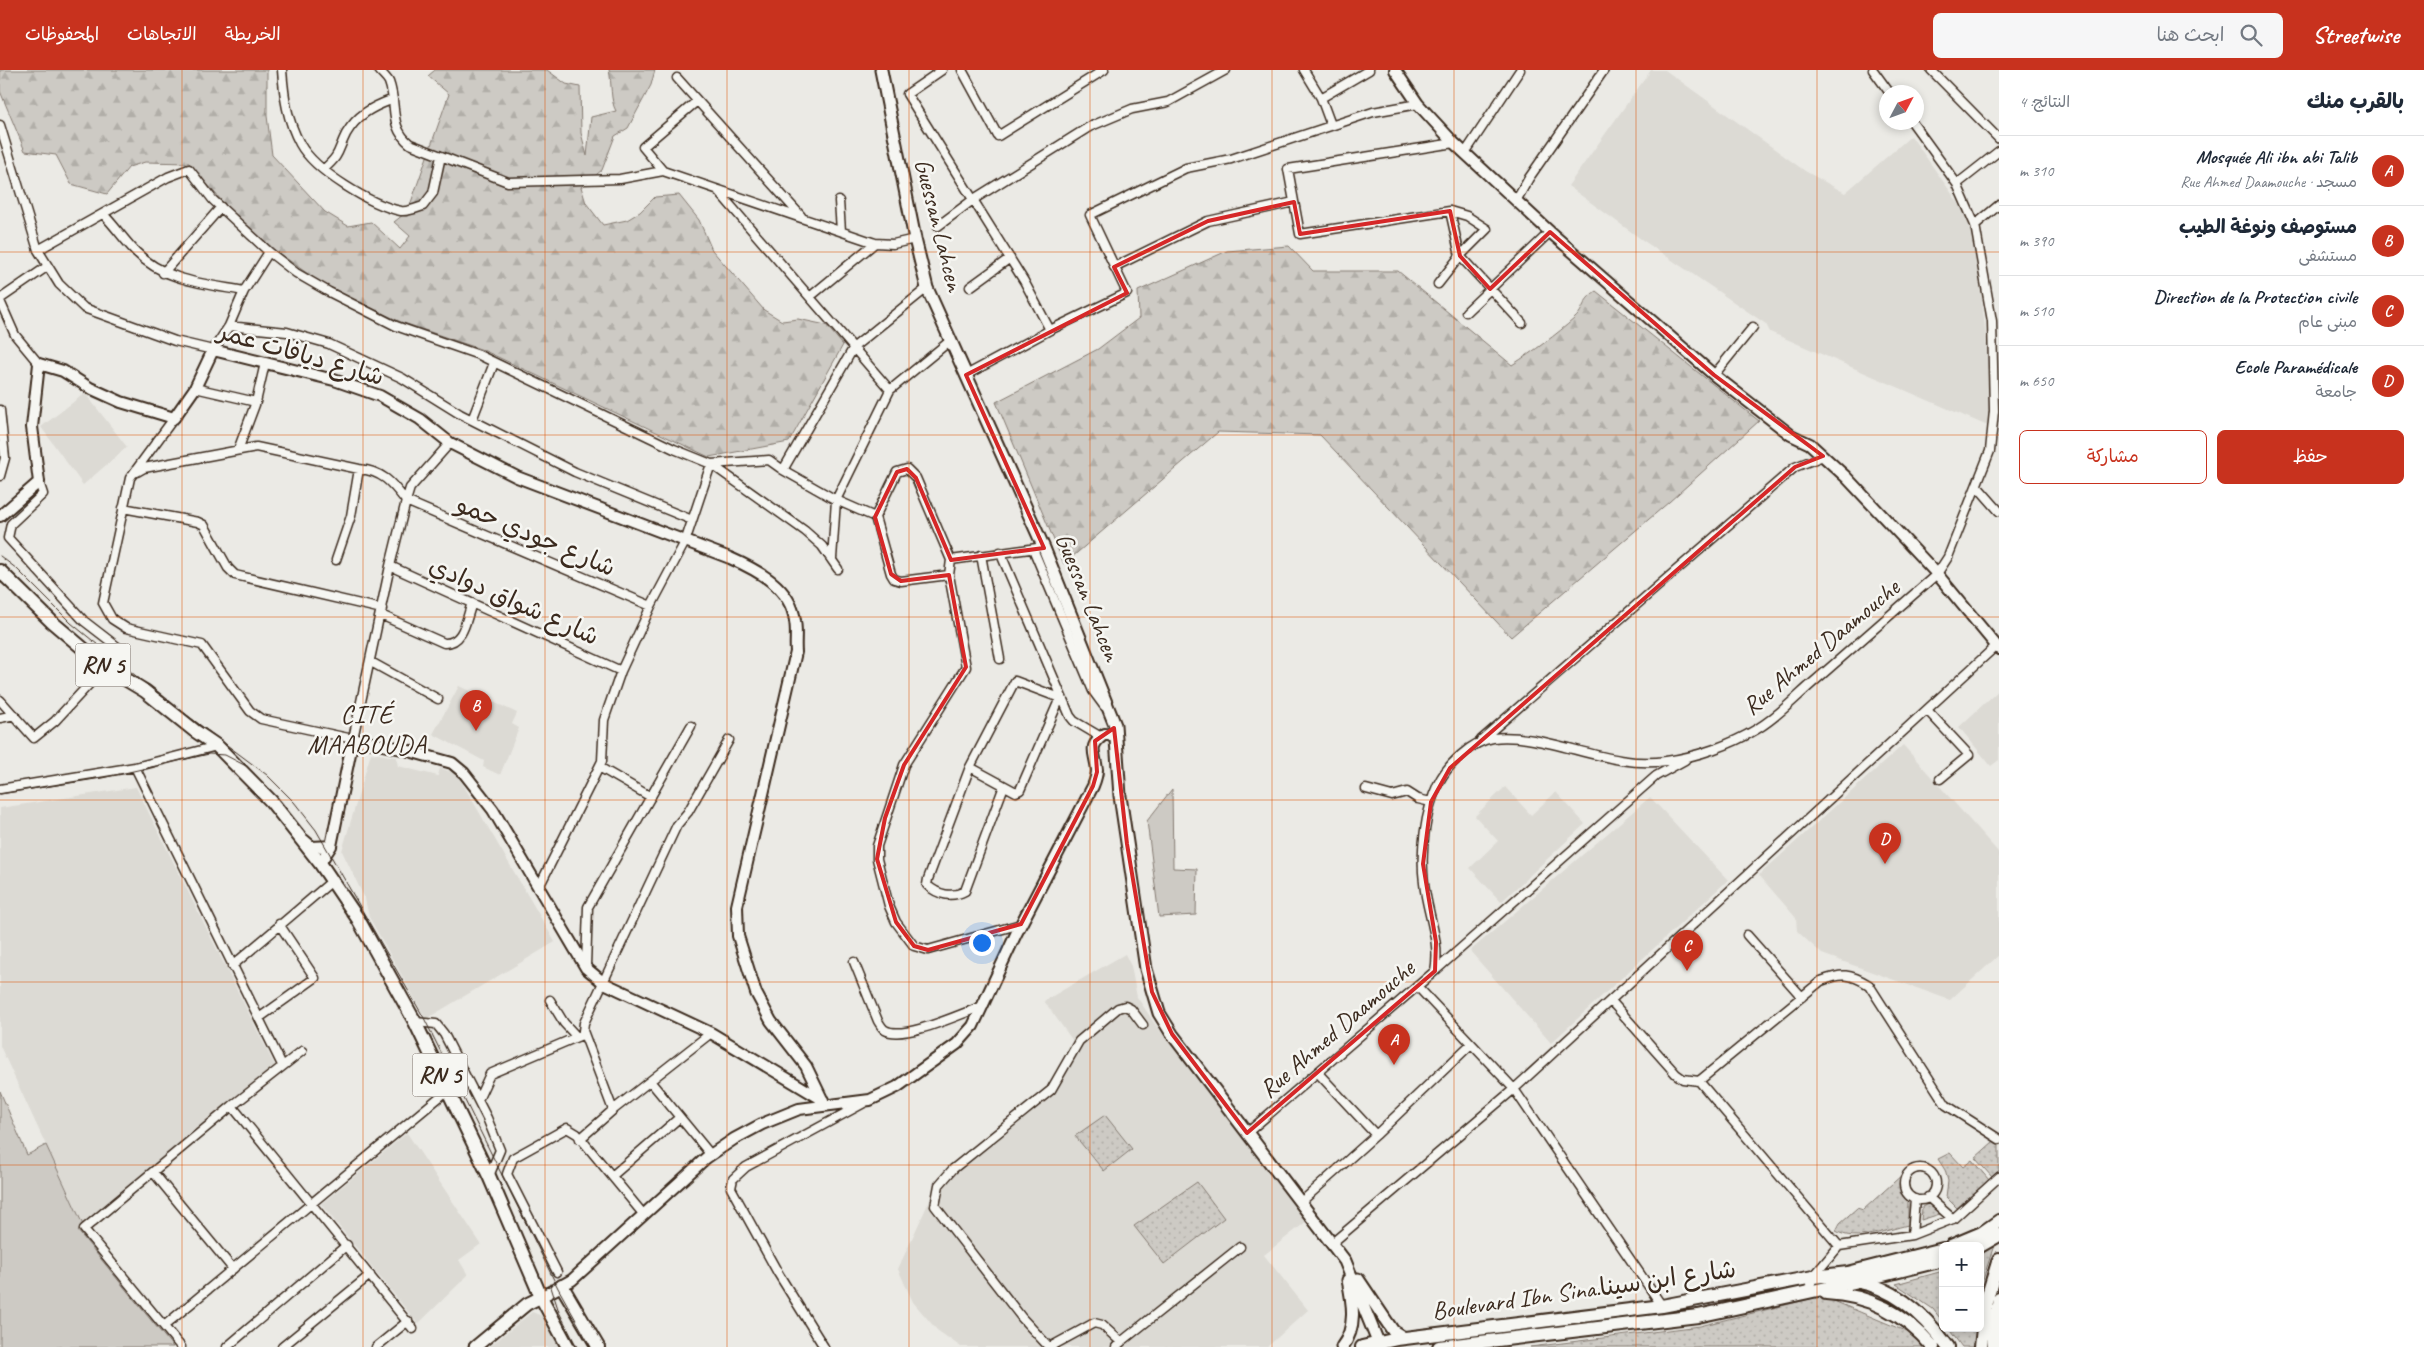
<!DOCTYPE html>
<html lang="ar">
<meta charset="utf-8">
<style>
body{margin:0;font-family:Caveat,"Playpen Sans Arabic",sans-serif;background:#f6f6f7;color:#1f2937;direction:rtl}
.controls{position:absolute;right:15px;bottom:15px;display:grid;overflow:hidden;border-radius:8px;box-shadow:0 2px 8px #0003}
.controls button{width:45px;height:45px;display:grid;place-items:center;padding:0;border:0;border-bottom:1px solid #e0e1e3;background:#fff;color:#1f2937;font:25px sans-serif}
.compass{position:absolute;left:1879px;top:15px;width:45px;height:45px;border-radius:50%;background:#fff;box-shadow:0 2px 8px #0003;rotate:49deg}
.you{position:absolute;left:981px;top:872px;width:18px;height:18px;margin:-12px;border:4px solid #fff;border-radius:50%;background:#1a73e8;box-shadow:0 0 0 8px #1a73e833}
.badge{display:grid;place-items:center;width:32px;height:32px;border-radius:50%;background:#c8321e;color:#fff;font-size:16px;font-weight:700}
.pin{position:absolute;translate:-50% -41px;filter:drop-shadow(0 1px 2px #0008)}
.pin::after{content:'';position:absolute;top:26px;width:18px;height:15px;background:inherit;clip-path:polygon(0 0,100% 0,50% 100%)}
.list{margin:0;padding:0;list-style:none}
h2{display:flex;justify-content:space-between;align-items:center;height:65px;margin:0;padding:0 20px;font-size:21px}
h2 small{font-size:16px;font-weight:400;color:#747a83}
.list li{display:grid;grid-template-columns:32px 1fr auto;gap:15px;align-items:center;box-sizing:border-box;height:70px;padding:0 20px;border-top:1px solid #e0e1e3}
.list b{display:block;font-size:19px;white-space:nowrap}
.list p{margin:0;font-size:16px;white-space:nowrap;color:#747a83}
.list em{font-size:16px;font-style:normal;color:#747a83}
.actions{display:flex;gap:10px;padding:15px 20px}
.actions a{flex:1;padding:11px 0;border:1px solid #c8321e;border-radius:8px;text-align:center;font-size:18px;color:#c8321e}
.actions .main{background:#c8321e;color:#fff}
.icon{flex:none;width:28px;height:28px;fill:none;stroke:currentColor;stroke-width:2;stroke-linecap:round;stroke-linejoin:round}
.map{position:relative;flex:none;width:1999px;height:1277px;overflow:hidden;direction:ltr}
header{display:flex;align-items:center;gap:30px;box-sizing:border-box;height:70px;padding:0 25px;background:#c8321e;color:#fff}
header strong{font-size:24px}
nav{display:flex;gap:28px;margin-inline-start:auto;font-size:18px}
.search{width:350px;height:45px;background:#f6f6f7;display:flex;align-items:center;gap:12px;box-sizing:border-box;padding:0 18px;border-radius:8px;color:#747a83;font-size:19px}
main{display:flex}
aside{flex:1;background:#fff}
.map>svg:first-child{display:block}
</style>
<header>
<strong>Streetwise</strong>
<div class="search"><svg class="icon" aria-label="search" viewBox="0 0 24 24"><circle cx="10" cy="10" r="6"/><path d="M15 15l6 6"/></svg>ابحث هنا</div>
<nav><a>الخريطة</a><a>الاتجاهات</a><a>المحفوظات</a></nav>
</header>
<main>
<aside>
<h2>بالقرب منك<small>النتائج: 4</small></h2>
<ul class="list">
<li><span class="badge">A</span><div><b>Mosquée Ali ibn abi Talib</b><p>مسجد · Rue Ahmed Daamouche</p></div><em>310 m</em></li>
<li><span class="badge">B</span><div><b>مستوصف ونوغة الطيب</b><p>مستشفى</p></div><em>390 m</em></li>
<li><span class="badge">C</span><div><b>Direction de la Protection civile</b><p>مبنى عام</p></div><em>510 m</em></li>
<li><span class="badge">D</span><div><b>Ecole Paramédicale</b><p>جامعة</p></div><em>650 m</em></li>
</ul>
<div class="actions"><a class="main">حفظ</a><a>مشاركة</a></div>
</aside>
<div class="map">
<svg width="1999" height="1277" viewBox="0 0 1999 1277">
<defs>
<pattern id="grass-dots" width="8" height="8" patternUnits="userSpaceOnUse" patternTransform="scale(1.25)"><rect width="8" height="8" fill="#cdcac4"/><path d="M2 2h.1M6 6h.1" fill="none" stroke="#b1aea8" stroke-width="1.8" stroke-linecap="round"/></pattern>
<pattern id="forest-firs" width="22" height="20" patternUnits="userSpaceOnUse" patternTransform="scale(1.25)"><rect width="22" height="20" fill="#cdcac4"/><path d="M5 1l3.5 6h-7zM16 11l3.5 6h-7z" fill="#b1aea8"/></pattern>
</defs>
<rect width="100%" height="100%" fill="#ebeae5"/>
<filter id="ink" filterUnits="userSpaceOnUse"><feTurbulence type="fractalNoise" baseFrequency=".02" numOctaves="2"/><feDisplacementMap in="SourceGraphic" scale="10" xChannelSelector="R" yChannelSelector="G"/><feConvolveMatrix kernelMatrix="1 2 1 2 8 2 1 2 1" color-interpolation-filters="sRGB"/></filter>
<g filter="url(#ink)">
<path fill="#dcdad4" d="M 1651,0 L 1665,0 L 1805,101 L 1845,123 L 1911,66 L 1967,145 L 1977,179 L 1990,308 L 1990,357 L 1770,262 L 1766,254 L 1641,169 L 1568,116 Z
M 85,323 L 127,377 L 83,415 L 41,357 Z
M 459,616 L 517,643 L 512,654 L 519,658 L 500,705 L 483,697 L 484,691 L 433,664 Z
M 1999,620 L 1999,690 L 1991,696 L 1959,657 Z
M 1903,675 L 1999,783 L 1999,885 L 1950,930 L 1822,884 L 1797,861 L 1796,848 L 1759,805 Z
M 371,683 L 396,687 L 398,696 L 438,706 L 440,698 L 457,704 L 555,872 L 426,949 L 369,847 L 365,829 L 342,781 Z
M 136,717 L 275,996 L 83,1155 L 0,976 L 0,738 Z
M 1505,717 L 1531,745 L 1556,722 L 1585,754 L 1501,832 L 1470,798 L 1498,771 L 1475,746 Z
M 1650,727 L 1728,810 L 1551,973 L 1470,881 Z
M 1125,884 L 1131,896 L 1137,927 L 1155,954 L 1307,1151 L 1264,1185 L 1308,1240 L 1267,1277 L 961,1277 L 937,1260 L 913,1232 L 898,1199 L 938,1112 L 954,1093 L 1052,1013 L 1073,971 L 1044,931 Z
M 407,1063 L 481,1174 L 459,1190 L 468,1205 L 418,1254 L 321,1134 Z
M 532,1242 L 542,1246 L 560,1277 L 489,1277 Z"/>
<path fill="url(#grass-dots)" stroke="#847a71" d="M 1105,1045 L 1132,1079 L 1104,1101 L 1075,1066 Z
M 1994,1071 L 1999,1075 L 1999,1100 L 1992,1107 L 1975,1088 Z
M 1950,1083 L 1963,1097 L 1972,1090 L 1989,1110 L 1957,1138 L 1946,1127 L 1948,1111 L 1945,1100 L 1938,1089 Z
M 1903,1104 L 1900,1123 L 1908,1132 L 1908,1155 C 1886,1160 1856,1173 1836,1161 L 1840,1153 L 1857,1138 L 1863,1140 Z
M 1197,1112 L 1224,1148 L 1164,1194 L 1134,1156 Z
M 1928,1134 L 1932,1134 L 1943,1143 L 1921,1150 L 1922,1137 Z
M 1994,1175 L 1980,1219 L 1980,1182 Z
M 1943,1201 L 1943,1252 L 1933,1239 L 1896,1214 Z
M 1822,1226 L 1924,1269 L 1928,1277 L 1530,1277 L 1700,1256 Z
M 1948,1258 L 1976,1258 L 1975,1277 L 1962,1277 Z"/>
<path fill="url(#forest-firs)" stroke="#847a71" d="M 0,0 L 267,0 L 267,46 L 272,85 L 325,142 L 348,156 L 371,152 L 400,179 L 410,166 L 394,152 L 408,141 L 449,24 L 428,6 L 435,0 L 547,0 L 566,14 L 580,17 L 581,63 L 587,86 L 591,47 L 616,41 C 610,31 612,13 609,0 L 655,0 L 651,15 L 628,58 L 615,66 L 602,100 L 581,117 L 586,133 L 603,155 L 627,150 L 640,142 L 655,127 L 679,125 L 699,150 L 712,180 L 764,240 L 782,251 L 798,249 L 826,255 L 843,275 L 789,372 L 709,387 L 483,280 L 401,252 L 322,214 L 276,181 L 227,137 L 189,93 L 145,92 L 129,97 L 107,124 L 71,114 L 56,85 L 25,81 L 0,21 Z
M 1289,176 L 1313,201 L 1398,201 L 1512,295 C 1534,281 1556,265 1575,248 C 1585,239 1581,231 1596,221 L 1759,351 L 1669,432 L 1511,567 L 1320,365 L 1218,362 L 1064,494 L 996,332 L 1098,279 L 1139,248 L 1138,221 L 1227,181 Z"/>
<path fill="#cdcac4" stroke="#847a71" d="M 1172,719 L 1173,798 L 1197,799 L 1196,845 L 1159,847 L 1147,751 Z
M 0,1021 L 27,1085 L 46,1075 L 83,1155 L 78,1161 L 173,1277 L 0,1277 Z"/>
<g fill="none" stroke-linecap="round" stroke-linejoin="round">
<defs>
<path id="minor" d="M 282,0 C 284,27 287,50 300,74 C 315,101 371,135 401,141 C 407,142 417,138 423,136 L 433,123 L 441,86
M 379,0 C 382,4 387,8 389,12 C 398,36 388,56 410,74 L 508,112 L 620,109 L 663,101
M 942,0 L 907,24 L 1024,211 L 1050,260
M 962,0 L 998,66 L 1104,0
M 1304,0 L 1321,28 L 1331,55
M 1873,0 L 1889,22
M 1931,0 L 1999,69
M 677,8 L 801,146
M 1321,28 L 1369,0
M 697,31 L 643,77 L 663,101 L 875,173 L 893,174 L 915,169
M 0,55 L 38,180 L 59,214 L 84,238 L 175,271 L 213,280 L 229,256 L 244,221 L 269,182
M 1465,83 L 1520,0
M 324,99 C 341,84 337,82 346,64 C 357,45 372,37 391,30
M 1957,114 L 1999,81
M 719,122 L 890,320
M 839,131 L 841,161
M 1516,131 L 1529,108 L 1604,0
M 1450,141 L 1460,186 L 1522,253
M 103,144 C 115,156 124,170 136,182 C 164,211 206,214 244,221
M 1975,155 L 1999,135
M 938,156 L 974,129 L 1089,57 L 1132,39 L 1168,32 L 1226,0
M 38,180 L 168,107 L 189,99 L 213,130 L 269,182 L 296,203 L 329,222 L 396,256 L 479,285 L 674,379 L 711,394 L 769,390 L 783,400 L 854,277 L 927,218
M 1114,197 L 1208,151 L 1294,132
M 163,203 L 221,137
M 1438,214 L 1460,186 L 1487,159 L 1467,146 L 1450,141 L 1300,164 L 1288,99 L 1454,73
M 970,217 L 1010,188
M 811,226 L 875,173
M 0,229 L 48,196
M 0,231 L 15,265 L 39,294
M 1466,242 L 1550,162
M 229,256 L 287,262 L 329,274 L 402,308 L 460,344 L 575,402 L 692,450
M 966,305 L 1050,260 L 1127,223 L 1090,145 L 1186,98 L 1231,89 L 1373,42 L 1418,34
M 1714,305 L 1753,257
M 195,318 L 256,332
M 0,340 L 5,388 L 0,406
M 174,348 L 130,408 L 103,533 L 112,549 L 126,558 L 202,575 L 250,641 L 261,649 L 353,669 L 390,496 L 406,431 L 410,418 L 450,373
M 472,350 L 494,293
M 238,380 L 256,332 L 265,293
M 783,400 L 836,430 L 890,320 L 951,270
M 137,402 L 144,398 L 256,377 L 359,399 C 383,401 392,413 406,431 L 651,536
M 39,412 L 43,424 L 11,454 L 8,468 L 84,551 L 119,578
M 1977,416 L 1999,441
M 123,438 L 198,452 L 204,455 L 228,498 L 235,505 L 382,539
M 1033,479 L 1093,621 L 1104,636
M 1000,482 L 1070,646 L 1074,651 L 1101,667
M 981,485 L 1000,589
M 832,489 L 836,430 L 875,447
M 336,490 L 351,446 L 359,399
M 951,490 L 1037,478
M 390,496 L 621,601
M 949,505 L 901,511 L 894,509 L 891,504 L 875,447 L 897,402 L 907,399 L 916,408 L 951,490 L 949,505 L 966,597 L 904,695 L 877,776 L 877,789 L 889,836 L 896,852 L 914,876 L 928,880 L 1021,854
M 381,545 L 444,573 C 464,574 466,549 472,533
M 371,592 L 438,629
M 0,630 L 34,668 L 55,651 L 105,597
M 1927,640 L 1969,685 L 1940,709
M 0,648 L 15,645
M 1481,670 L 1795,397 L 1823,386
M 135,697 L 282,995
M 599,697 L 651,727
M 970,697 L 1016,722 L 1020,720 L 1060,628 L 1015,611 L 970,697 L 928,809 L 927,815 C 938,825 952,828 965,821 L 1004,716
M 0,719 L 135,697 L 217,676
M 1366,719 L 1392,726 L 1407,722 L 1418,729 L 1431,732
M 538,819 L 602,691 L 604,650 L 621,601 L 651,536 L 685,472 L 711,394 L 805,461 L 822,476 L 838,499
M 1747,865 L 1802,927
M 854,892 L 878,951 C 880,954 882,958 885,960 C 904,971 962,943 983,936
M 232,896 L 332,811
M 586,896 L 588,837 L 691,656
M 1435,901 L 1656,706 L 1685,690
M 1417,916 L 1514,1019 L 1662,1236
M 550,930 L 564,953 L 577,967
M 1611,931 L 1676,1004 L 1683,1009 L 1699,1011 L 1821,911 C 1842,903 1850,903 1869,915 L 1946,1035 L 1999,1069
M 259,948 L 315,908 L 279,854
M 415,952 L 436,954 L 444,964 L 487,1048 L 500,1080 L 489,1106
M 711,963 L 613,1040 L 583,961 L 584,953 L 677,755 L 688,742 L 729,670
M 1318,1003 L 1376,1065
M 650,1011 L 711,1085
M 1699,1011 L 1839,1176
M 478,1030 L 490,1004 L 584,964
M 232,1036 L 413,1259
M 1247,1063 L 1435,901 C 1441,870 1427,844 1424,813 C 1420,782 1425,742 1438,714 C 1447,695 1472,671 1493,668 C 1548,662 1609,700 1666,691 C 1696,687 1731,675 1757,659 C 1779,646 1798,625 1817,609 C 1857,574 1897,539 1937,504 L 1948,487 L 1990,381 L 1994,341 L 1992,251 L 1975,155 L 1957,114 L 1912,52
M 580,1069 L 613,1040
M1904 1114a16 16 0 1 1 32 0a16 16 0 1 1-32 0Z
M 153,1102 L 233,1199
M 612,1106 L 679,1048
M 1928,1127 L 1953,1149
M 1300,1133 L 1376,1065 L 1471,974
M 1912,1165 L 1915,1129
M 1331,1174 L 1514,1019 L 1996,576
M 557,1202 L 507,1104 L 513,1088 L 567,1058 L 577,1064 L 644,1145
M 1808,1222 L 1813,1207 L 1839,1176 L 1912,1165 L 1953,1149 L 1999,1107
M 164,1256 L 448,1020
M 1121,1272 L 1240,1177
M 181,1277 L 84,1159 L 232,1036 L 302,981
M 227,1277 L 347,1175
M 282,1277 L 370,1205
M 376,1277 L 408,1251
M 824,1277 L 778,1203 L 731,1118 L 733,1109 L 746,1097 L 864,1033
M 1049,1277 L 1022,1248 L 935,1136 L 939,1115 L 953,1099 L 1051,1020 L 1079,971 L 1118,938 L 1125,936 L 1131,939 L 1143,955
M 1050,1277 L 1094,1253 L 1102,1255 L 1121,1272 L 1116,1277"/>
<path id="tertiary" d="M 1395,0 L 1418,34 L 1454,73 L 1550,162 L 1714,305 L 1791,365 L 1810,374 L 1846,407 L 1937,504 L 1999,579
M 0,446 L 39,412 L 32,357 L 39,294 L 63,301 L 90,318 L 121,332 L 174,348 L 195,318 L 213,280 L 334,310 L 380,326 L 420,349 L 450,373 L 517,407 L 730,488 C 757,500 791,517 795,551 C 797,561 795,572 796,582 L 737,836 L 738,866 L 756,923 L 771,951 L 806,996 L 822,1029
M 304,770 L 312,777 L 331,776
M 320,793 L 331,776 L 353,669 L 402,679 L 452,693 L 464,703 L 493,740 L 586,898 L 604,913 L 711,963 L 823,1030
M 541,1227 L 572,1210 L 706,1088 L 734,1069 L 762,1054 L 799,1039 L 870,1030 L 897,1017 L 957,974 L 973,956 L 1016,864 L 1093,716 C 1095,711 1097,705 1097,700 C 1095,681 1087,677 1105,664 L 1115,667"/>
<path id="secondary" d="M 881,0 L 915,169 L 927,218 L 1044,478 L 1115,655 L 1120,726 L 1146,899 L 1159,943 L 1172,964 L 1345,1191 L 1380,1277
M 1358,1209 L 1393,1261 L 1404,1268
M 475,1277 L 527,1234 L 541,1227
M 1342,1277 C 1357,1258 1353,1233 1348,1210"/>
<path id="primary" d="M 0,501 L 52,552 L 105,597 L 145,621 L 195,661 L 217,676 L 271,731 L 320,793 L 358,849 L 415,952 L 489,1106 L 541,1227 L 568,1277
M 1951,1176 L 1982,1163 L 1999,1151
M 1980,1176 L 1999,1165
M 1856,1211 C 1896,1218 1925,1245 1948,1277
M 562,1216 L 598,1277
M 1826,1223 C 1869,1225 1904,1243 1933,1277
M 1362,1277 L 1397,1269 L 1662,1236 L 1813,1207 L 1848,1203 L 1943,1179
M 1439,1277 L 1698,1246 L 1859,1211 L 1943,1190
M 1981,1277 L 1986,1231 L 1999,1189
M 1994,1277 L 1994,1260 L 1999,1229"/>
</defs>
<use href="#minor" stroke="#3b2a1e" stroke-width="11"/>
<use href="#tertiary" stroke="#3b2a1e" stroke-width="14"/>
<use href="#secondary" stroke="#3b2a1e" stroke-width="15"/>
<use href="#primary" stroke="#3b2a1e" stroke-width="16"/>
<use href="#minor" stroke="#f6f6f2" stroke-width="8"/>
<use href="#tertiary" stroke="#f6f6f2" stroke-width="10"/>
<use href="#secondary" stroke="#f6f6f2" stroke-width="11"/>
<use href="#primary" stroke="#f6f6f2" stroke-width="12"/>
<path stroke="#3b2a1e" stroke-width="1" d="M 0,486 L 17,499 L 71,553 L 152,619 L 267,705 L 294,732 L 316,760 L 424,948 L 558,1218 L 591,1277
M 0,724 L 102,708 L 209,684 L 225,685 L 246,696
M 550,1214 L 559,1242 L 577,1277"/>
</g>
</g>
<path fill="none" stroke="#d62828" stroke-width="4" stroke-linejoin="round" d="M 1294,132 L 1300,164 L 1450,141 L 1460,186 L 1490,219 L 1550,162 L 1714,305 L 1823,386 L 1795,397 L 1450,698 L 1431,732 L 1423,794 L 1436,872 L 1435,901 L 1247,1063 L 1172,964 L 1152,922 L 1127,774 L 1114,658 L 1095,671 L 1097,702 L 1093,716 L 1021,854 L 928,880 L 914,876 L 896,852 L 877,789 L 885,748 L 904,695 L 966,597 L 949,505 L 901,511 L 891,504 L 875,447 L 897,402 L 907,399 L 916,408 L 951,490 L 1044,478 L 966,305 L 1127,223 L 1114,197 L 1208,151 Z"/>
<path fill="none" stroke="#df570d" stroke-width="1" stroke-opacity="0.55" d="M 182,0 L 182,1277M 363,0 L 363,1277M 545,0 L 545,1277M 727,0 L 727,1277M 909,0 L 909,1277M 1090,0 L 1090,1277M 1272,0 L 1272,1277M 1454,0 L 1454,1277M 1636,0 L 1636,1277M 1817,0 L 1817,1277M 0,182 L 1999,182M 0,365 L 1999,365M 0,547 L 1999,547M 0,730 L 1999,730M 0,912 L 1999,912M 0,1095 L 1999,1095"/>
<g text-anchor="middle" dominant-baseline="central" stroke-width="5" stroke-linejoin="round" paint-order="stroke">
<g fill="#f6f6f2" stroke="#73675e" stroke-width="1">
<rect x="75.5" y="573.5" width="55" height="43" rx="4"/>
<rect x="412.5" y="983.5" width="55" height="43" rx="4"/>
</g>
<g font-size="24" font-weight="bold" fill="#3b2a1e">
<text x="103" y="595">RN 5</text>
<text x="440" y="1005">RN 5</text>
</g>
<g font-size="25" fill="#3b2a1e" stroke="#f6f6f2">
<text transform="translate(939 155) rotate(76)">Guessan Lahcen</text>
<text transform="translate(301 284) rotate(16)">شارع ديافات عمر</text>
<text transform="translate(536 466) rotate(23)">شارع جودي حمو</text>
<text transform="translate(1088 527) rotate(68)">Guessan Lahcen</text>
<text transform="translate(514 531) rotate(24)">شارع شواق دوادي</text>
<text transform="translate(1821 577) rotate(-40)">Rue Ahmed Daamouche</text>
<text transform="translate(1337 959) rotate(-41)">Rue Ahmed Daamouche</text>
<text transform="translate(1584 1220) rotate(-8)">Boulevard Ibn Sina:شارع ابن سينا</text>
</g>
<g font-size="26" letter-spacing="1" fill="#3b2a1e" stroke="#f6f6f2">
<text x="367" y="644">CITÉ<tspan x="367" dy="30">MAABOUDA</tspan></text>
</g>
</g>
</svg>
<div class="controls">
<button>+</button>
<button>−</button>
</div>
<svg class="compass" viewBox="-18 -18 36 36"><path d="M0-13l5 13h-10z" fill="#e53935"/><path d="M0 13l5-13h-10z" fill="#747a83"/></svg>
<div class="you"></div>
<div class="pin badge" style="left:1394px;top:995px">A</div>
<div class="pin badge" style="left:476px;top:661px">B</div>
<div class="pin badge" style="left:1687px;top:901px">C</div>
<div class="pin badge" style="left:1885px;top:794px">D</div>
</div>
</main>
